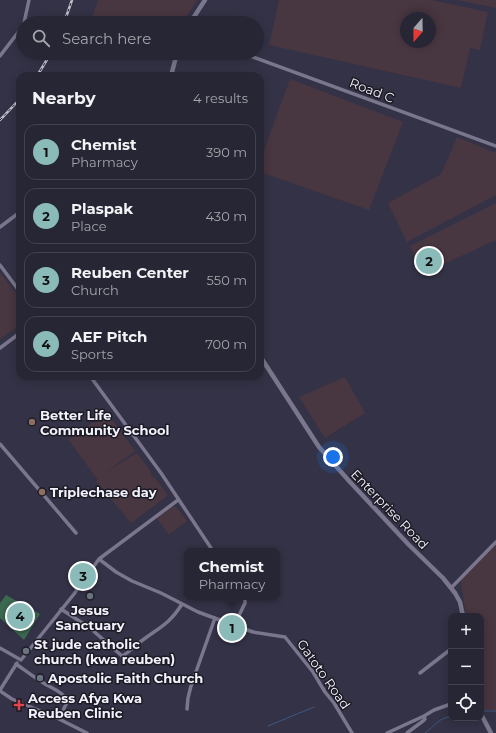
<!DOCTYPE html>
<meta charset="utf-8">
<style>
body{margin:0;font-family:Montserrat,sans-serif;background:#2f2e3c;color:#f1f3f6}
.controls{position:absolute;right:12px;bottom:12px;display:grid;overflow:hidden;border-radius:8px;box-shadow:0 2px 10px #0003}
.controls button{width:36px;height:36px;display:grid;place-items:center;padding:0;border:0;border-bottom:1px solid #43434f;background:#272634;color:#f1f3f6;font:20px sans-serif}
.compass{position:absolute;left:400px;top:12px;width:36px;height:36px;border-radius:50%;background:#272634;box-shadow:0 2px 10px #0003;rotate:200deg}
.you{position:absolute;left:333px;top:457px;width:14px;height:14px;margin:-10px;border:3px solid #fff;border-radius:50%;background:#1a73e8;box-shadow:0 0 0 6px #1a73e833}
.badge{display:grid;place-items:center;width:26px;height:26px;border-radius:50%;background:#8bbbb9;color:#111;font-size:13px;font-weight:700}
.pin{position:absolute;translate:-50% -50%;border:2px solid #fff;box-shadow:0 1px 4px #0006}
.popup{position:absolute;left:184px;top:548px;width:96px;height:52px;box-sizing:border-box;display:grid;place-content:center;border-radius:8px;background:#272634;filter:drop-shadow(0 1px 3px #0005);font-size:13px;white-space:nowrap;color:#a4a5ac}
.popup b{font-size:15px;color:#f1f3f6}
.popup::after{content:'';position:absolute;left:50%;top:100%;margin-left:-8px;border:8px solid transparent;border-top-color:#272634}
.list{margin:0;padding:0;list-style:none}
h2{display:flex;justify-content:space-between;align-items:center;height:52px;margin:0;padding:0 16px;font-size:17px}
h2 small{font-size:13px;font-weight:400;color:#a4a5ac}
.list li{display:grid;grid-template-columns:26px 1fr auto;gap:12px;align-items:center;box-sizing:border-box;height:56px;margin:0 8px 8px;padding:0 8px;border:1px solid #43434f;border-radius:12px}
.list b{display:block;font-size:15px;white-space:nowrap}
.list p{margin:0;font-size:13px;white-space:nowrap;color:#a4a5ac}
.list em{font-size:13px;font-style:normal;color:#a4a5ac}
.icon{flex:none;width:22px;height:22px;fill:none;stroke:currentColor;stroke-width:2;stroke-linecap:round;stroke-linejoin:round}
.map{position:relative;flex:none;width:496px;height:733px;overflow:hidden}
.search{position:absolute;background:#272634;box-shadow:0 2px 10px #0003;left:16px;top:16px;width:248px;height:44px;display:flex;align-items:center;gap:10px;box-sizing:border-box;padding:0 14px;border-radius:22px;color:#a4a5ac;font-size:15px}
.panel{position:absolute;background:#272634;box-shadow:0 2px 10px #0003;left:16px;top:72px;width:248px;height:308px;border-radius:12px}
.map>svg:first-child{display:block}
</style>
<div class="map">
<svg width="496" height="733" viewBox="0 0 496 733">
<rect width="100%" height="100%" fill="#343246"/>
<path fill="#483640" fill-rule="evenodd" d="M 98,0 L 197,0 L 183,23 L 90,23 Z
M 279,0 L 432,0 L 488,12 L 480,50 L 470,48 L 461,88 L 269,45 ZM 406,18 L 430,18 L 430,42 L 406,42 Z
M 457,0 L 496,0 L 496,8 Z
M 290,79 L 403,122 L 369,210 L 260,172 L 260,161 Z
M 457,137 L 496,153 L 496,195 L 407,242 L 388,203 L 441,174 Z
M 496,203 L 496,240 L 422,274 L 410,246 Z
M 0,272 L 20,299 L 20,325 L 0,339 Z
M 345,377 L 365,413 L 325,438 L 299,397 Z
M 107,413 L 135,451 L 105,473 L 137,453 L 151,472 L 151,474 L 153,477 L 155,478 L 167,494 L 166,497 L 131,523 L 96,481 L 98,479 L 97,479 L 68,439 Z
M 171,506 L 176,507 L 187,521 L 169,535 L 156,517 Z
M 496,539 L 496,710 L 483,710 L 481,700 L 481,616 L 466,616 L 460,576 Z"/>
<path fill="#3a694f" d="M 6,595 L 40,614 L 24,640 L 0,618 L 0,603 Z"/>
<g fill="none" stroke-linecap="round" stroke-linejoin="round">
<path stroke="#40577f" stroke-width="1" d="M 481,711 L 496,711
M 268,726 L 314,707
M 425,733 C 433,728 440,716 451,717"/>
<path stroke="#79768d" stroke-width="3.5" d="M 24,23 L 29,0
M 242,53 L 496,146
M 0,56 L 23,26
M 0,227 L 20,212
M 0,265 L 20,292
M 0,348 L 20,333
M 90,376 L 161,473 L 213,551
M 0,444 L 76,533
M 99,559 L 116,572 L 132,581 L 161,593 L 198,612 L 253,632 L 285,637 L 313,672 L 325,692 L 334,703 L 352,733
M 451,588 L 496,542
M 61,609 L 90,628 L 122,656 C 129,653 134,646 140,642 C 158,628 169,625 182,604
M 234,626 L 245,603 L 245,597
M 0,648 L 21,660 L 74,594 L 99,559 L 178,500
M 16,664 C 26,671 35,678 45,684 C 54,689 62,692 68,700 L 59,719
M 420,673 L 451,649
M 0,690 L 17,663
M 0,691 L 12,699 L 59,719 L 87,733
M 187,709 L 188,698 L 191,686 L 215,618
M 387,733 L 424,716 L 434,710 L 451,704
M 407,733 L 423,721 L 425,719 L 424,716"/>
<path stroke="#79768d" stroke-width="4.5" d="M 190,23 L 205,0
M 171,76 L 177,53
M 260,356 L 319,447 L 350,482 L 409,545 L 443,578 L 455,593 L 460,602 L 463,616
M 481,714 L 491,733"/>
<defs>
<path id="rail" d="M 64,23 L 72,0
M 37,76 L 51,53
M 0,120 L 20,99"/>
</defs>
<use href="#rail" stroke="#c6c4d3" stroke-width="2.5"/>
<use href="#rail" stroke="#1c1b24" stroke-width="1" stroke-dasharray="3" stroke-linecap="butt"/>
</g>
<g fill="#8d6e63" stroke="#1c1b24" stroke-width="1.5">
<circle cx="32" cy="422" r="4"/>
<circle cx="42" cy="492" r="4"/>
</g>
<g fill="#6b7280" stroke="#1c1b24" stroke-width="1.5">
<circle cx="90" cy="596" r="4"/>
<circle cx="26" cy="651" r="4"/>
<circle cx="40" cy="678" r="4"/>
</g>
<path fill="#e0444e" stroke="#1c1b24" stroke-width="1.5" d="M17 699h4v4h4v4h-4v4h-4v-4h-4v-4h4z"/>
<g text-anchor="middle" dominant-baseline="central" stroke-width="3" stroke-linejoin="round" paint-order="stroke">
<g font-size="13" fill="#f2f1fe" stroke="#1c1b24">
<text transform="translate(372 90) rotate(21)">Road C</text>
<text transform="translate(390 509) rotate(46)">Enterprise Road</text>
<text transform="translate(324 674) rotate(55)">Gatoto Road</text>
</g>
<g font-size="13" font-weight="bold" fill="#f2f1fe" stroke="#1c1b24" text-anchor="start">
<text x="40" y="415">Better Life<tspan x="40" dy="15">Community School</tspan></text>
<text x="50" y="492">Triplechase day</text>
<text x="90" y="610" text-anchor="middle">Jesus<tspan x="90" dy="15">Sanctuary</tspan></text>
<text x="34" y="644">St jude catholic<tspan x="34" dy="15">church (kwa reuben)</tspan></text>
<text x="48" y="678">Apostolic Faith Church</text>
<text x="28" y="698">Access Afya Kwa<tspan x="28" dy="15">Reuben Clinic</tspan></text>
</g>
</g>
</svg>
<div class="controls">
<button>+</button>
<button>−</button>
<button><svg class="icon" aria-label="locate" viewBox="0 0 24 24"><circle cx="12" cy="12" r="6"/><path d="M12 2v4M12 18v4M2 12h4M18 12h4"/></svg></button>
</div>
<svg class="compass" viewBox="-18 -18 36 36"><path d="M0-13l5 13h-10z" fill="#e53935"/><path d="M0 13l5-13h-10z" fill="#a4a5ac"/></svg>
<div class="you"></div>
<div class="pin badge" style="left:232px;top:628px">1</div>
<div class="popup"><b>Chemist</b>Pharmacy</div>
<div class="pin badge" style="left:429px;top:261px">2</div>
<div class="pin badge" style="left:83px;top:576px">3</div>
<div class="pin badge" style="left:20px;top:616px">4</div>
<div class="search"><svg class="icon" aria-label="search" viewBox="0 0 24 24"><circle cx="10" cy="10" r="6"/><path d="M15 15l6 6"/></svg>Search here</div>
<section class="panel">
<h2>Nearby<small>4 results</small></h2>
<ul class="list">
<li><span class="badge">1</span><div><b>Chemist</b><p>Pharmacy</p></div><em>390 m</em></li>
<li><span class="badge">2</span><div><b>Plaspak</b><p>Place</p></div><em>430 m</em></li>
<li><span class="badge">3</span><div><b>Reuben Center</b><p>Church</p></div><em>550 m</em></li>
<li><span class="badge">4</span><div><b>AEF Pitch</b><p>Sports</p></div><em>700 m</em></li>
</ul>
</section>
</div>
